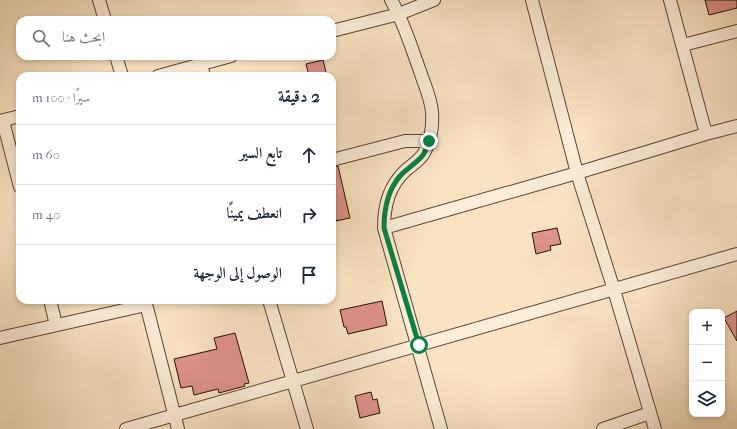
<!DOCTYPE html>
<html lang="ar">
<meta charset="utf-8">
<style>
body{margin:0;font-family:"IM FELL French Canon",Amiri,serif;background:#f6f6f7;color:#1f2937;direction:rtl}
.controls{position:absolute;right:12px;bottom:12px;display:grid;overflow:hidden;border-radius:8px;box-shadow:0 2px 6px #0003}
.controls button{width:36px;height:36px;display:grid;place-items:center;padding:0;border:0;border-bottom:1px solid #e0e1e3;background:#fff;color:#1f2937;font:20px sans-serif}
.stop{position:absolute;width:12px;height:12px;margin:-9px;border:3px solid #0b8043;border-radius:50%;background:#fff}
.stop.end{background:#0b8043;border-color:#fff;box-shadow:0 1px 4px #0008}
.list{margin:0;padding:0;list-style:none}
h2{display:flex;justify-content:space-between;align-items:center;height:52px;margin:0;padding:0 16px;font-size:17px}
h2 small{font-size:13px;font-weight:400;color:#747a83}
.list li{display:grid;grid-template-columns:26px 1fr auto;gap:12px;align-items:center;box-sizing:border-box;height:60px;padding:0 16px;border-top:1px solid #e0e1e3}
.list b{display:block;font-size:15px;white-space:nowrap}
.list em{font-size:13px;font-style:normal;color:#747a83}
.icon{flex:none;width:22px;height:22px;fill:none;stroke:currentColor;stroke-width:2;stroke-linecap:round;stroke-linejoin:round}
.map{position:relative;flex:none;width:737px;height:429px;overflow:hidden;direction:ltr}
.search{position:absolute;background:#fff;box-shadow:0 2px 6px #0003;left:16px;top:16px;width:320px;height:44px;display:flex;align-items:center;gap:10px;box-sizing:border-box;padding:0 14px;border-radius:12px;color:#747a83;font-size:15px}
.panel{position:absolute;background:#fff;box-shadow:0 2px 6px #0003;left:16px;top:72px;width:320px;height:232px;border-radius:12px;direction:rtl}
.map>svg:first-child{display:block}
</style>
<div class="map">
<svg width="737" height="429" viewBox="0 0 737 429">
<rect width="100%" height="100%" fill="#fae3c3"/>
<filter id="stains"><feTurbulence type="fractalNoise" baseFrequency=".005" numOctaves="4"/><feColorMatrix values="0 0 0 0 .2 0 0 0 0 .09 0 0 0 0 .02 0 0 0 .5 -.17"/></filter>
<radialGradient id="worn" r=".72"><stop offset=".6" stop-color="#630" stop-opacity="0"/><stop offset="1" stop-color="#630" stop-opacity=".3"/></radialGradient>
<path fill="#de9289" stroke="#261006" d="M 705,0 L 737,0 L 737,8 L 709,15 Z
M 323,60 L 327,76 L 309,76 L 306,64 Z
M 338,166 L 350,218 L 336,221 L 336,219 L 332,220 L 332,167 Z
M 557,228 L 561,244 L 550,246 L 551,250 L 536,254 L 532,233 Z
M 382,301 L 387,325 L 348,334 L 346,327 L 344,327 L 340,310 Z
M 737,311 L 737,341 L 724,318 Z
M 235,333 L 249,383 L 244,384 L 245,386 L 219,393 L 218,389 L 194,395 L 192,386 L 181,388 L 174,359 L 217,349 L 214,338 Z
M 371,392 L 373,400 L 377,399 L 380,413 L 360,418 L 355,396 Z"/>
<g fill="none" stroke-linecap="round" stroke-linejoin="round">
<defs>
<path id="street" d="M 99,0 L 105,20
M 391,0 C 404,22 411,47 420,71 C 424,84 431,98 432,112 C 433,126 431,140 424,153 C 420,160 412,165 406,170 C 389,186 384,205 384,228 L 441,429
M 532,0 L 577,173 L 614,290 L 655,429
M 670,0 L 706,134
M 332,31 L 399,14 L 434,0
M 683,45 L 737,31
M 116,56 L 122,76
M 201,64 L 204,76
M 158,76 L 231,56
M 0,121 L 20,116
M 3,121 L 20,187
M 332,160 L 405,141 L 429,141
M 384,228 L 577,173 L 706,134 L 737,126
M 50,300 L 56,325
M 145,300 L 178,429
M 269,300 L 307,429
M 0,338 L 146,305
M 126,429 L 737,254
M 603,429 L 650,413"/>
</defs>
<use href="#street" stroke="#5b4535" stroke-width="14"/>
<use href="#street" stroke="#fcedd8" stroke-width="12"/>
</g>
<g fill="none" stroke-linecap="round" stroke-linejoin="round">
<path stroke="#0b8043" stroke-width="5" d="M 419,345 L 384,228 C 384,209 387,191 400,176 C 407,168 417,163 423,155 C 426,151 427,145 429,141"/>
</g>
<rect width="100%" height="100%" filter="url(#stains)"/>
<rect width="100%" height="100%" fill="url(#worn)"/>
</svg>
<div class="controls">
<button>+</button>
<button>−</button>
<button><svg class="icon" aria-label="layers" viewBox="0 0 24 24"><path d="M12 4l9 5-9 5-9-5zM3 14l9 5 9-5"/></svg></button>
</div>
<div class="stop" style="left:419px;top:345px"></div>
<div class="stop end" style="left:429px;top:141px"></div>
<div class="search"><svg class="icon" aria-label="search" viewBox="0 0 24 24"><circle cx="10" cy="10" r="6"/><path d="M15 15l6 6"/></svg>ابحث هنا</div>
<section class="panel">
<h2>2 دقيقة<small>سيرًا · 100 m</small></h2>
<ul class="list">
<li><svg class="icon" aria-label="ahead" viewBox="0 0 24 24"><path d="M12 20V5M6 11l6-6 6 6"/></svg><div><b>تابع السير</b></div><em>60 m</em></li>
<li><svg class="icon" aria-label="right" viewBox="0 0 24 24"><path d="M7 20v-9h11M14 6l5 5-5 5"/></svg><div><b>انعطف يمينًا</b></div><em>40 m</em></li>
<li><svg class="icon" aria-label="arrive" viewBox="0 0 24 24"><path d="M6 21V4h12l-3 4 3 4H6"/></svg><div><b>الوصول إلى الوجهة</b></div></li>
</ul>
</section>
</div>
